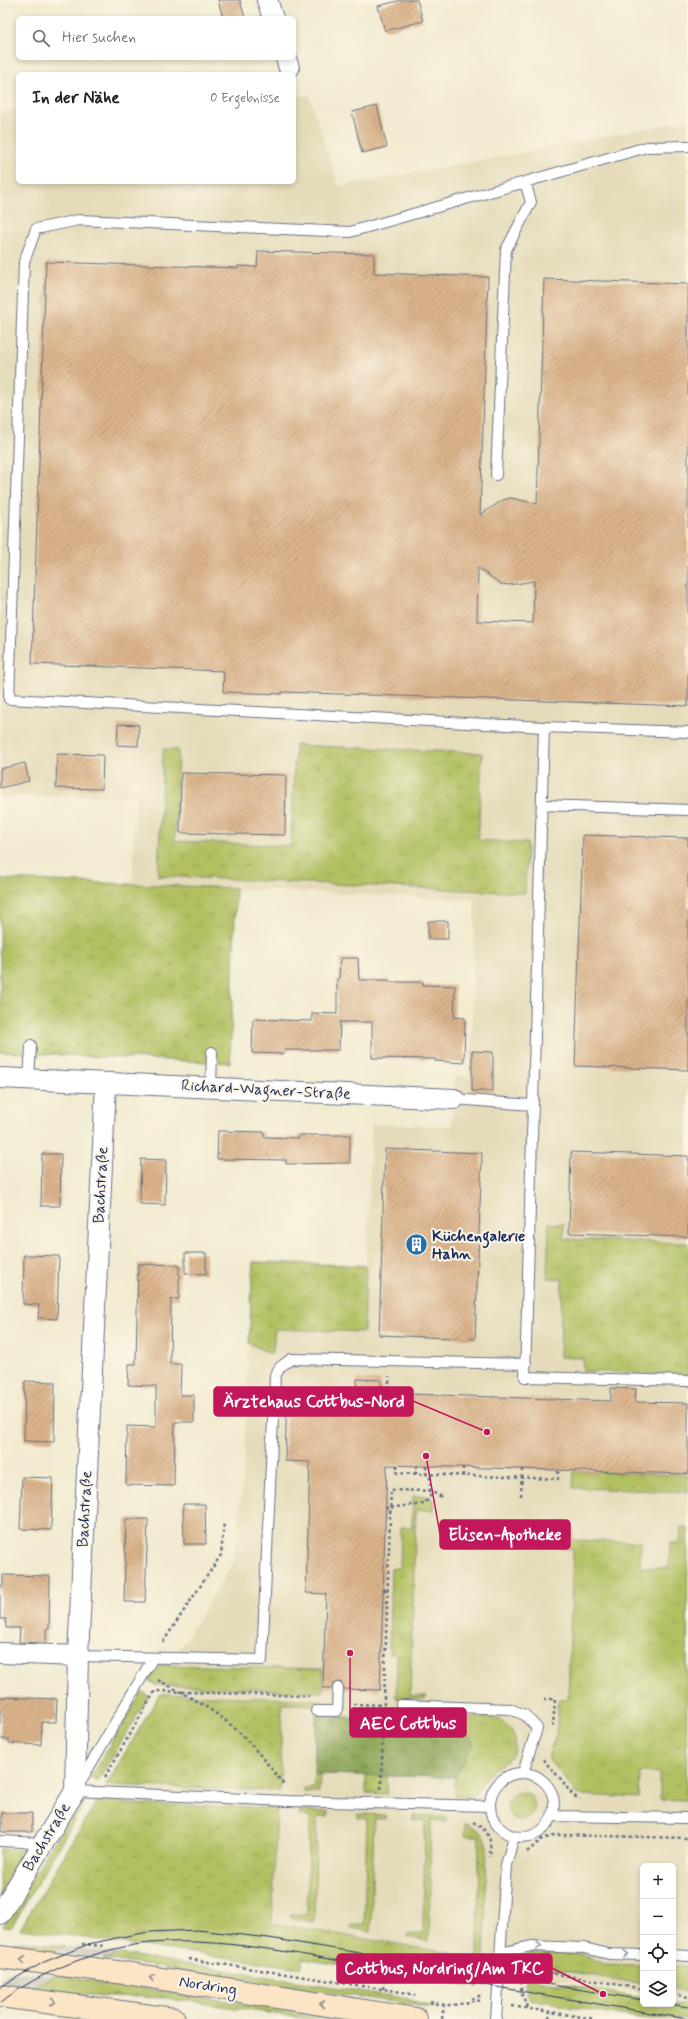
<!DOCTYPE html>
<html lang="de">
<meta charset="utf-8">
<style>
body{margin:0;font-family:Mynerve,sans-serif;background:#f2f2f2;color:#222}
.controls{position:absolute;right:12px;bottom:12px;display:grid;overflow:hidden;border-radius:6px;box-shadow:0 2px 6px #0003}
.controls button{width:36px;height:36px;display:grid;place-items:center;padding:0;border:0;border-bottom:1px solid #e0e0e0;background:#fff;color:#222;font:20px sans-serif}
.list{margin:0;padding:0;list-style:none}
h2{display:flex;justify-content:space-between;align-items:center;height:52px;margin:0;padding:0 16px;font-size:17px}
h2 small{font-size:13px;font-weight:400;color:#767676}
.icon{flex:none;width:22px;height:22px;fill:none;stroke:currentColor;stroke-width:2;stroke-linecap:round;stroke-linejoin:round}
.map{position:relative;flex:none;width:688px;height:2019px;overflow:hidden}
.search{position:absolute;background:#fff;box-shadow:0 2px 6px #0003;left:16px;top:16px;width:280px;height:44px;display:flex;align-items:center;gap:10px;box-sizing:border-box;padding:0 14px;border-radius:6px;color:#767676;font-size:15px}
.panel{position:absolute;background:#fff;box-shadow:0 2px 6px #0003;left:16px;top:72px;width:280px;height:112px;border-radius:6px}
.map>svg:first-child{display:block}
</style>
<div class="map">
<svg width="688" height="2019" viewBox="0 0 688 2019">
<defs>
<pattern id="grass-tufts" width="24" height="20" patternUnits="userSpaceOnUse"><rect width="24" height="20" fill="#b2c062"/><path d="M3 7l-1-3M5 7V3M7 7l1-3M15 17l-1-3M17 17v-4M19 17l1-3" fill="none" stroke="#98a558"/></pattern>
<pattern id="forest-crowns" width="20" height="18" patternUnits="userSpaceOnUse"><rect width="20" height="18" fill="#8da658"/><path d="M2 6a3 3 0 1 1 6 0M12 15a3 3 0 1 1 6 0" fill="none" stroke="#72884c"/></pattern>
<pattern id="building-hatch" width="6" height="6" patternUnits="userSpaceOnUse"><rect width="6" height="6" fill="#dbb48a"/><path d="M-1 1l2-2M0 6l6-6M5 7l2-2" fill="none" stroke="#b19374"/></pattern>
</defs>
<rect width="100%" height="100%" fill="#fcf5e5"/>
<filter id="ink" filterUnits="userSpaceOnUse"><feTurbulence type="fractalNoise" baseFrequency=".025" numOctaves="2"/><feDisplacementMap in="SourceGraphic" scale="8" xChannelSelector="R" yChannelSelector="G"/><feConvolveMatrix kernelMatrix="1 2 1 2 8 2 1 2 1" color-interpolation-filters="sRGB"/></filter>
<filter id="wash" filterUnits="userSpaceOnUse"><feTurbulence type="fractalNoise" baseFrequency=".012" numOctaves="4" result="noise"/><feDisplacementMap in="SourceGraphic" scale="16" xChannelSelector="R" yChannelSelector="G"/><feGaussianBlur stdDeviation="0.9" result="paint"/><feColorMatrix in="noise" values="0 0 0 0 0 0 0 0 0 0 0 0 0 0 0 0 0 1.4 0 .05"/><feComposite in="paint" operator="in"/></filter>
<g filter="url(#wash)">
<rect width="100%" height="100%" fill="#f2ebd1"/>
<path fill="#e5dbba" d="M 309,95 L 339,186 L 476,162 L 688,120 L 688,2000 L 673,1997 L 673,1866 L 643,1866 L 643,1993 L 235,1928 L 20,1929 L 160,1694 L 180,1649 L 233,1563 L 244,1471 L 252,1260 L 366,1264 L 372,1124 L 452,1126 L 454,1076 L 471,1076 L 475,900 L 132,884 L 136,796 L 0,796 L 0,111 L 18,110 L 18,182 L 294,182 L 294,96 Z"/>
<path fill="#c7c5b8" d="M 65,1946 L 121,1954 L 103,1959 L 51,1952 Z
M 13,1971 L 54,1975 L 28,1989 L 0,1985 L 0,1979 Z"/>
<path fill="url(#grass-tufts)" stroke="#667860" d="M 295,745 L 482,753 L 478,840 L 527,843 L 525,893 L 158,876 L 163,749 L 178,750 L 175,841 L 291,846 Z
M 0,879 L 236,888 L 230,1063 L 0,1052 Z
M 549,1223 L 564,1224 L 564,1239 L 688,1243 L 688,1375 L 583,1371 L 583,1358 L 560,1357 L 562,1279 L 547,1278 Z
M 253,1262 L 366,1266 L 364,1332 L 275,1329 L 273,1350 L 271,1354 L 249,1343 Z
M 574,1471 L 688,1475 L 688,1492 L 573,1488 Z
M 413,1496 L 428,1496 L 433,1500 L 433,1510 L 416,1510 L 410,1695 L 427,1696 L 425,1699 L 396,1698 L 397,1655 L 389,1654 L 391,1568 L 400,1568 L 401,1527 L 412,1527 Z
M 567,1525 L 572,1525 L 572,1540 L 641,1542 L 640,1567 L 669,1568 L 670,1543 L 680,1543 L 681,1527 L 688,1528 L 686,1800 L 660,1799 L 660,1773 L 640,1772 L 639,1798 L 581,1795 L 575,1793 L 562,1774 L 551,1763 L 548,1757 L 556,1734 L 559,1699 L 568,1699 L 573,1549 L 558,1548 C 558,1537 557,1531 567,1525 Z
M 157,1665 L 323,1669 L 323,1692 L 155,1685 L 149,1681 Z
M 142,1692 L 149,1696 L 97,1782 L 90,1777 Z
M 160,1694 L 323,1700 L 316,1705 L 282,1704 L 280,1791 L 106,1785 Z
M 387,1714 L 401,1714 L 400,1730 L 465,1731 L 466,1717 C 475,1718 488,1716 496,1719 C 513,1724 522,1744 510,1758 C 506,1763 500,1764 495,1768 C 486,1774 482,1784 477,1793 L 469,1796 L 455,1796 L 455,1777 L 387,1776 L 387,1794 L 366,1793 L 366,1775 L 320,1774 L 319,1792 L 304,1792 L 304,1788 L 314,1787 L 316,1716 L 387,1718 Z
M507 1806a14 14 0 1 1 28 0a14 14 0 1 1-28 0Z
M 98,1799 L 115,1799 L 123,1804 L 277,1808 L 272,1923 L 478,1958 L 479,1836 L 465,1836 L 465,1823 C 475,1828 483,1831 487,1842 L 484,1968 L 481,1968 L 478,1987 L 303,1959 L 301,1968 L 20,1929 Z
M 86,1800 L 11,1928 L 3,1927 L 73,1809 Z
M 299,1811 L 328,1812 L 328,1817 L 317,1817 L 314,1922 L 291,1918 L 291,1914 L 307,1915 L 310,1817 L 299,1816 Z
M 358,1814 L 385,1815 L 385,1819 L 374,1819 L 371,1931 L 351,1928 L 351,1925 L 364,1925 L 367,1819 L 358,1818 Z
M 413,1815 L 447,1817 L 447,1822 L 431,1821 L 429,1941 L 407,1937 L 407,1934 L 423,1934 L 425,1821 L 413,1820 Z
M 0,1849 L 27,1850 L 0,1895 Z
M 21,1941 L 65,1946 L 51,1952 L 8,1947 L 13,1942 Z
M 531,1953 L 581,1954 L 603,1964 L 643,1965 L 643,1984 L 534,1966 L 523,1957 Z
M 121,1954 L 405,1998 L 434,2008 L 103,1959 Z
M 673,1967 L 688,1967 L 688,1992 L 673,1989 Z
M 54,1975 L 63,1976 L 346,2019 L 309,2019 L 168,1998 L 89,1995 L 28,1989 Z
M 526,1978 L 643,1998 L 643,2004 L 673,2003 L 688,2005 L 688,2019 L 645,2019 L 529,1999 L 525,1985 Z"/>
<path fill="url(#forest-crowns)" stroke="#546a5b" d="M 387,1714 L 401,1714 L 400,1730 L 465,1731 L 474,1743 L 455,1777 L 314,1774 L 316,1716 L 387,1718 Z"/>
<g id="blocks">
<path fill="url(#building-hatch)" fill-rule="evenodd" d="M 218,0 L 240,0 L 245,18 L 223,18 Z
M 402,0 L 417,0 L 423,21 L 385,31 L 378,6 Z
M 377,106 L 387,147 L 362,153 L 352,112 Z
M 258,251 L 374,254 L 374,273 L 488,277 L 480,515 L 503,500 L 511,498 L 537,504 L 544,279 L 688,284 L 688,706 L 282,692 L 282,694 L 223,692 L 224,671 L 32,664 L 46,262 L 238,268 L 238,266 L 257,267 ZM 478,568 L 501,584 L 509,585 L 534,581 L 533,623 L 477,621 Z
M 118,724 L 139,725 L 138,746 L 117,745 Z
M 57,754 L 103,755 L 102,789 L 56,788 Z
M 25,763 L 29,781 L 0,788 L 0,769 Z
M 181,773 L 286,775 L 285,835 L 180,833 Z
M 583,835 L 688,838 L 688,1070 L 575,1066 Z
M 428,921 L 448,921 L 448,939 L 428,939 Z
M 340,958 L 358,958 L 359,980 L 389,980 L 389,982 L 423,982 L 423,985 L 455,986 L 454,1017 L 465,1018 L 464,1063 L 435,1061 L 435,1059 L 372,1058 L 372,1022 L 340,1022 L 339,1050 L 284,1050 L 284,1054 L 252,1053 L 253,1019 L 312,1021 L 312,1013 L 337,1014 L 337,979 L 339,979 Z
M 472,1051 L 493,1052 L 493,1091 L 472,1091 Z
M 218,1131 L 264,1132 L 264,1137 L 299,1138 L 299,1135 L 350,1135 L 350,1163 L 286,1164 L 286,1160 L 217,1159 Z
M 385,1149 L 482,1153 L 475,1339 L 379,1335 Z
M 571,1152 L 688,1156 L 688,1237 L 569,1233 Z
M 42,1154 L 61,1154 L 60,1206 L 41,1206 Z
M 141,1159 L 166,1160 L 165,1205 L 140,1204 Z
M 185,1253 L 206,1253 L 206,1274 L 185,1273 Z
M 24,1255 L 59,1256 L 57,1319 L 38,1318 L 39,1305 L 23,1304 Z
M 138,1264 L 179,1265 L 179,1299 L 171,1299 L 170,1364 L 181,1364 L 180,1395 L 194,1395 L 194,1422 L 175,1422 L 174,1486 L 126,1485 L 127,1426 L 156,1427 L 156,1386 L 128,1385 L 129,1364 L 136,1364 Z
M 357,1379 L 381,1380 L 381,1393 L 611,1401 L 611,1388 L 636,1389 L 635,1402 L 688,1403 L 688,1474 L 387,1465 L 380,1690 L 344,1689 L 342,1683 L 338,1682 L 333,1684 L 331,1688 L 323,1688 L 326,1594 L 306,1593 L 310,1462 L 285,1461 L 287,1390 L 356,1392 Z
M 25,1381 L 55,1382 L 54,1442 L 24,1441 Z
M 22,1477 L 53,1478 L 51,1530 L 20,1529 Z
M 183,1504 L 205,1504 L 206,1544 L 184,1544 Z
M 126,1519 L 148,1519 L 145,1602 L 124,1602 Z
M 3,1575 L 50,1576 L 49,1629 L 46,1629 L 46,1643 L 19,1642 L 20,1628 L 6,1628 L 6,1619 L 0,1619 L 0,1586 L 3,1586 Z
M 0,1697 L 57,1699 L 56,1722 L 42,1722 L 41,1745 L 9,1743 L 9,1739 L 0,1739 Z
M 2,1813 L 32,1813 L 32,1832 L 2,1832 Z"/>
</g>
</g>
<g filter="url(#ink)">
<use href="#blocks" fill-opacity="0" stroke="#667186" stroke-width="1"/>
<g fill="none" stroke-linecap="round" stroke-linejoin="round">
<defs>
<path id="service" d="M 496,475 L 506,250 L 531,202 L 525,182
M 544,727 L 9,699 L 24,262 L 36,229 L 79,220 L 350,232 L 647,147 L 688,146
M 688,732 L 544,727 L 525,1377 L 688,1381
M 543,805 L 688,810
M 29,1080 L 31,1045
M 211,1088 L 212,1052
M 454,1099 L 532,1105
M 78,1656 L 262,1660 L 275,1376 L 280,1367 L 291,1359 L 526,1364
M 153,1658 L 75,1791 L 288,1801 L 490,1806
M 401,1705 L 510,1709 L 525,1715 L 537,1728 L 523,1773
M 316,1711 L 337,1711 L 338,1688
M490 1805a32 32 0 1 1 64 0a32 32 0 1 1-64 0Z
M 552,1816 L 688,1818
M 0,1841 L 43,1843
M 501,1953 L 531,1946 L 584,1948 L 609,1954 L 643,1955
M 673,1955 L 688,1956
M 496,2019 L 506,1865 L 514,1836"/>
<path id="minor" d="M 267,0 L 273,18
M 286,58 L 289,68
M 0,1078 L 454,1099
M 0,1653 L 78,1656
M 0,1914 L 75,1791 L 78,1656 L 106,1083"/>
<path id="secondary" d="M 0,1957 L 125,1973 L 416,2019
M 0,1996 L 174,2019"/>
</defs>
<use href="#service" stroke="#667186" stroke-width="12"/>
<use href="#minor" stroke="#667186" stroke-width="22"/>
<use href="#secondary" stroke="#667186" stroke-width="24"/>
<path stroke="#667186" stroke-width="2.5" stroke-dasharray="3 3" stroke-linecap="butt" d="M 381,1386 L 389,1387 L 389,1376
M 397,1465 L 397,1473 L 558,1479 L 558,1470
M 426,1466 L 426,1474
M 463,1467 L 463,1476
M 416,1474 L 417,1466
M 521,1496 L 522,1469
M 385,1508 L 424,1504 L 430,1497 L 430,1474
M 383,1590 L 387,1590
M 163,1642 L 221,1555 L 224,1522
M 158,1680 C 183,1693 210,1707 232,1726 C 252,1743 268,1765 285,1786
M 544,1699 L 555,1699 L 553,1726
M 353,1704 L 384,1705
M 544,1759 C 548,1767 553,1770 558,1776 C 566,1784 569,1795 580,1799
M 105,1777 L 155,1691 L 309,1696
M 381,1789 L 391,1490 L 430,1491 L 444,1498
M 473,1822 C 491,1833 491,1837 490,1857
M 527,1852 L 542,1839 L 557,1835 L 688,1838
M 82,1944 L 103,1946
M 189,1959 L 408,1993 L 415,1996
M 383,1989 L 385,1978
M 673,1994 L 688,1997
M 472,1999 L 482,1995
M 430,2002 C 441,2005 449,2006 460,2004 C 470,2003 470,1999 482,2001
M 512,2006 L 595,2019
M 527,2007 L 521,1991 L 523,1968 L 643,1989
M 442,2019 L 444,2006
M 549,2019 L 550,2012"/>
<use href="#service" stroke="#fff" stroke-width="10"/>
<use href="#minor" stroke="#fff" stroke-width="20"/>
<use href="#secondary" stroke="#fce5c4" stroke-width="22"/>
<path stroke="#1b2f5e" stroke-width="1" d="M 0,1987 L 44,1962 L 89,1944 L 121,1937 L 149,1932 L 198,1930 L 269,1938 L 643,2000
M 0,2003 C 37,1972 103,1947 150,1943 C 222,1937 294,1954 365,1965 C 473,1983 580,2001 688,2019
M 669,2004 L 688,2007"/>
</g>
<defs><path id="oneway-chevron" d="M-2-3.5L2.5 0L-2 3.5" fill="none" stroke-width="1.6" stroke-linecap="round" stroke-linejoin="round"/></defs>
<g stroke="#8d97ae">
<use href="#oneway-chevron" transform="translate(539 1946) rotate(2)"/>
<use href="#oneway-chevron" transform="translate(626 1954) rotate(1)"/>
</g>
<g stroke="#8c8a91">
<use href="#oneway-chevron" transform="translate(23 1960) rotate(-173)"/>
<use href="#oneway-chevron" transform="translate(152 1978) rotate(-171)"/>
<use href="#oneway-chevron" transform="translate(53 2002) rotate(7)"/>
<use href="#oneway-chevron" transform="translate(322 2004) rotate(-171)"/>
</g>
</g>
<defs>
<symbol id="building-disc" viewBox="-11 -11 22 22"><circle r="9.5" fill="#1f6fb2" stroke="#fcf5e5"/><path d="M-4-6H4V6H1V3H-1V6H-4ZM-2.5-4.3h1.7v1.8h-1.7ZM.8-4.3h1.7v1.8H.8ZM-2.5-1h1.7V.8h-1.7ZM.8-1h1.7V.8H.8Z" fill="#fff"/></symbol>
</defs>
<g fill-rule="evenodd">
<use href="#building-disc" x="404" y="1232" width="25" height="25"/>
</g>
<g text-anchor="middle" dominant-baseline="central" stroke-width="4" stroke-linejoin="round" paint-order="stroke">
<g font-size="16" fill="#1b2f5e" stroke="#fcf5e5">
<text transform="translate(266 1090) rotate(3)">Richard-Wagner-Straße</text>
<text transform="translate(101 1185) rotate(-87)">Bachstraße</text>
<text transform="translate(85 1509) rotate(-87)">Bachstraße</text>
<text transform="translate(47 1837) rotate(-59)">Bachstraße</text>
<text transform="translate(208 1986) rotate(9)">Nordring</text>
</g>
<g font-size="16" font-weight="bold" fill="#1b2f5e" stroke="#fcf5e5" text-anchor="start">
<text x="432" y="1236">Küchengalerie<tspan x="432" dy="18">Hahn</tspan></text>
</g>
</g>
<path fill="none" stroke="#c2185b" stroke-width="1.5" d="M487 1432L413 1401M426 1456L440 1534M350 1653L350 1723M603 1994L552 1968"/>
<g fill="#c2185b" stroke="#fcf5e5" stroke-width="1.5">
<circle cx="487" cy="1432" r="4"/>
<circle cx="426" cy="1456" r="4"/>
<circle cx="350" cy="1653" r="4"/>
<circle cx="603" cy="1994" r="4"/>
</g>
<g fill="#c2185b" stroke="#c2185b" stroke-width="1.5">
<rect x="214" y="1387" width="199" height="29" rx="4"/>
<rect x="440" y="1520" width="130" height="29" rx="4"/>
<rect x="350" y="1708" width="116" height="29" rx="4"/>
<rect x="337" y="1954" width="215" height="29" rx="4"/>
</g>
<g font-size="17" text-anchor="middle" font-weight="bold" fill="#fff">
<text x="314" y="1407">Ärztehaus Cottbus-Nord</text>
<text x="505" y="1540">Elisen-Apotheke</text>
<text x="408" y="1729">AEC Cottbus</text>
<text x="444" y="1974">Cottbus, Nordring/Am TKC</text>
</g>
</svg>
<div class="controls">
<button>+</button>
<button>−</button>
<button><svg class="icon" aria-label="locate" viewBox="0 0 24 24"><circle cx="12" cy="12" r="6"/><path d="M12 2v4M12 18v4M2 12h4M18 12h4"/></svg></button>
<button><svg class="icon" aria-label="layers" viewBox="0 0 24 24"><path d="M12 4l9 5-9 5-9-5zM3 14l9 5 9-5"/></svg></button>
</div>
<div class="search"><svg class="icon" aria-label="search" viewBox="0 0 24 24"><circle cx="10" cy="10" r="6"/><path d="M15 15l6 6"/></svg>Hier suchen</div>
<section class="panel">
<h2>In der Nähe<small>0 Ergebnisse</small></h2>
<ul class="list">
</ul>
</section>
</div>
